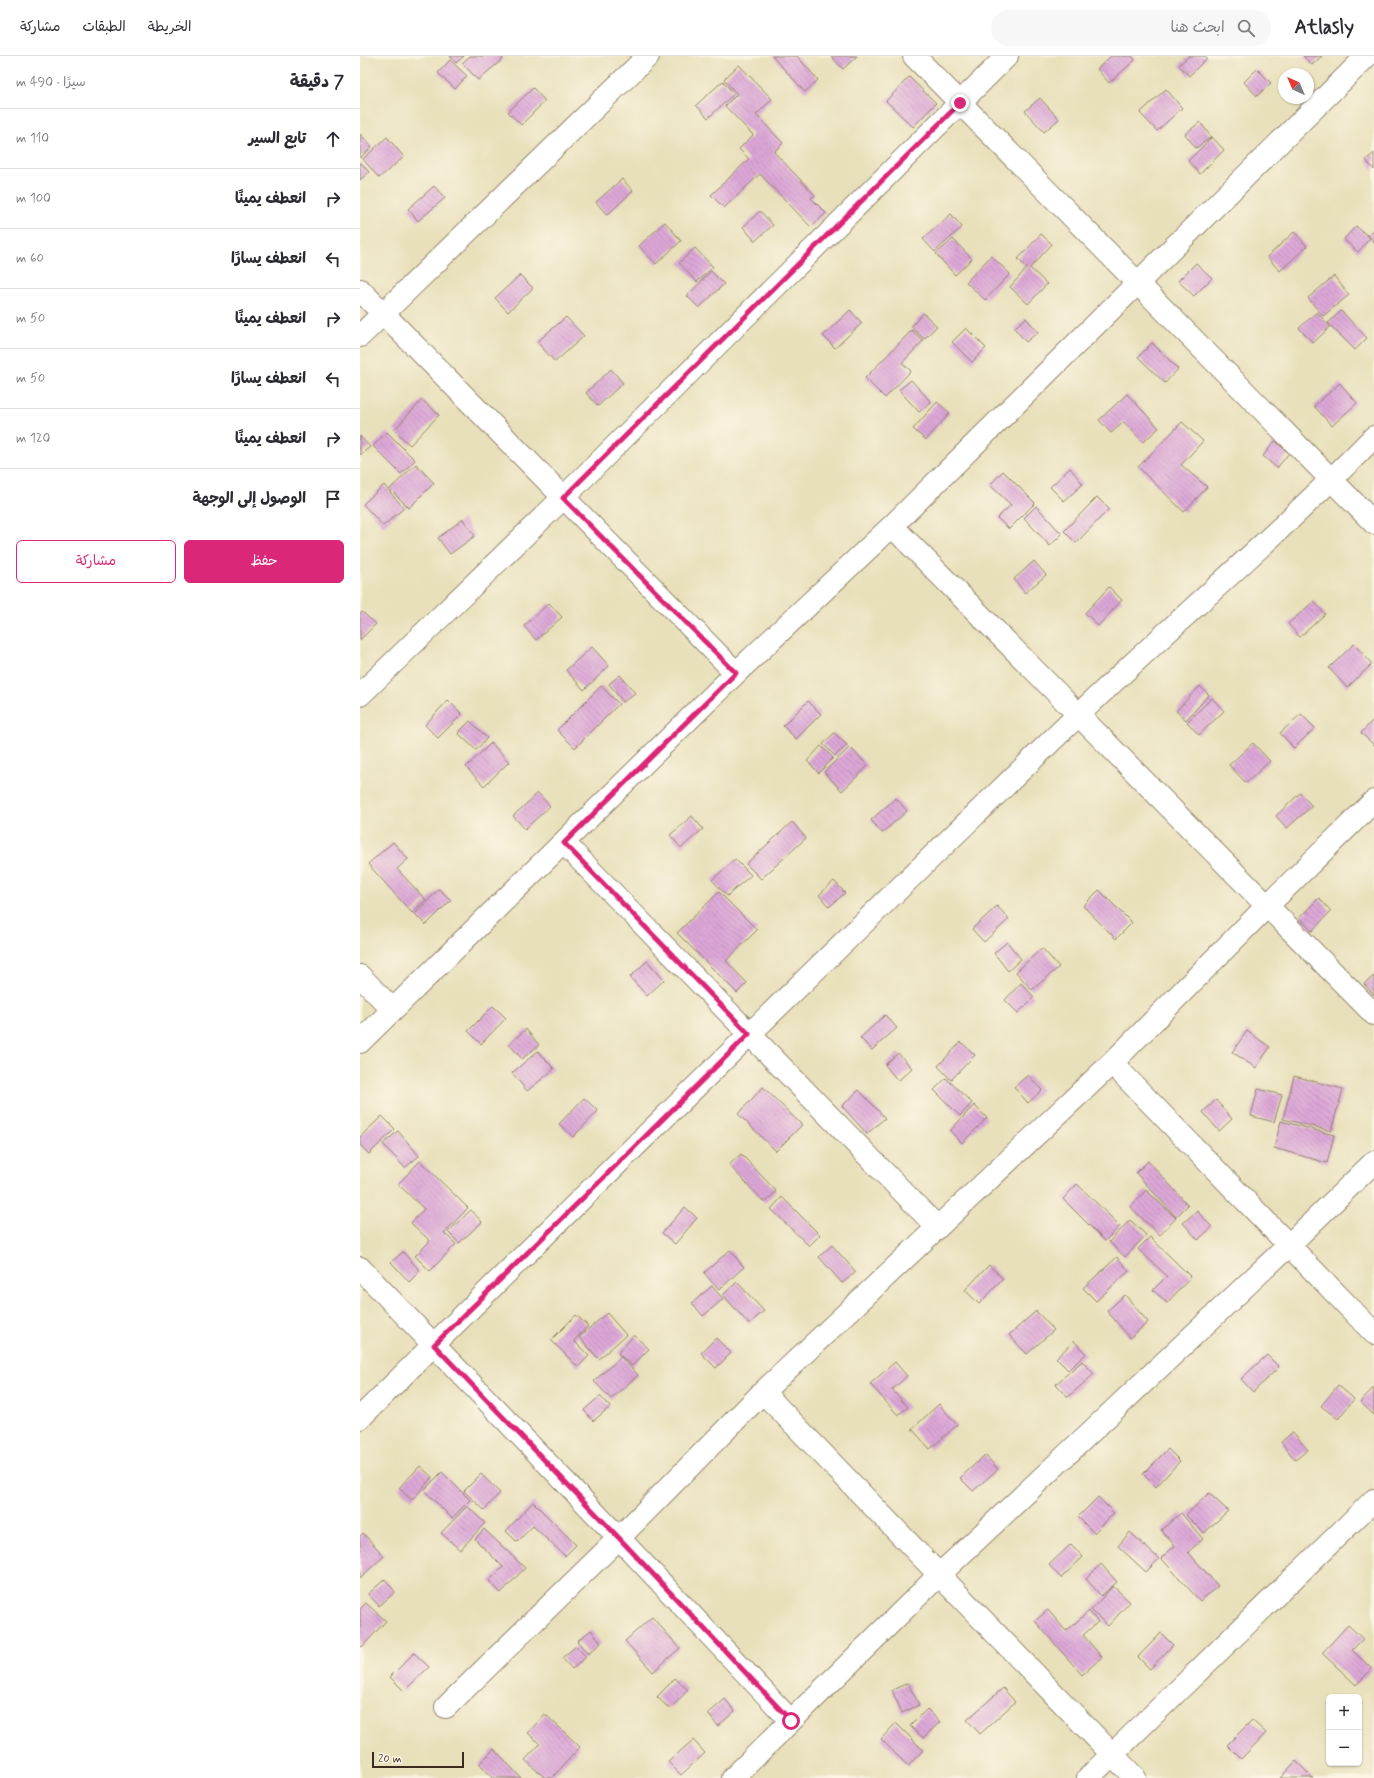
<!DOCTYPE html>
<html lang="ar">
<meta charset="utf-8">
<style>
body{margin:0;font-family:Mynerve,"Playpen Sans Arabic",sans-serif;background:#f7f7f7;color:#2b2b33;direction:rtl}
.controls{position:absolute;right:12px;bottom:12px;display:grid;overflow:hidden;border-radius:6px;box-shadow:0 1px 3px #0004}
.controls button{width:36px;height:36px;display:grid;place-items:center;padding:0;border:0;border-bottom:1px solid #e1e1e2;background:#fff;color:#2b2b33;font:20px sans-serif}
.compass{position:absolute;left:918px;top:12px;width:36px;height:36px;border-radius:50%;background:#fff;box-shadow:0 1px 3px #0004;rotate:316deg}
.scale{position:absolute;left:12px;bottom:10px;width:92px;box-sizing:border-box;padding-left:4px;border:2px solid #3b2a1e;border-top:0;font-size:11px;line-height:14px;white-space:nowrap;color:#3b2a1e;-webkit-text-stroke:3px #fcf5e5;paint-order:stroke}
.stop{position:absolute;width:12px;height:12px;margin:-9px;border:3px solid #db2777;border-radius:50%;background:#fff}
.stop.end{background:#db2777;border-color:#fff;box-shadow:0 1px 4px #0008}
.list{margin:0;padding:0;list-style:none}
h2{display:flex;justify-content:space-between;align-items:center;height:52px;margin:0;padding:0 16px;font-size:17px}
h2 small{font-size:13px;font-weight:400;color:#7c7c81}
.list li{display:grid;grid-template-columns:26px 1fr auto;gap:12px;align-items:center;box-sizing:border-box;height:60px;padding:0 16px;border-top:1px solid #e1e1e2}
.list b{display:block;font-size:15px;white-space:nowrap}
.list em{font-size:13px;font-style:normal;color:#7c7c81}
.actions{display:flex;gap:8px;padding:12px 16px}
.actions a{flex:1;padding:9px 0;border:1px solid #db2777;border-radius:6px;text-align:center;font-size:14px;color:#db2777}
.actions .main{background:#db2777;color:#fff}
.icon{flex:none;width:22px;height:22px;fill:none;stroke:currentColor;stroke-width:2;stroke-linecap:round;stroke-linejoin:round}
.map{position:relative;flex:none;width:1014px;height:1722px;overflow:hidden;direction:ltr}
header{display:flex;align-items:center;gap:24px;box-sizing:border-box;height:56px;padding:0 20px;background:#fff;border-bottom:1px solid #e1e1e2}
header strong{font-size:19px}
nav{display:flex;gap:22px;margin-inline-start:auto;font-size:14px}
.search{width:280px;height:36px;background:#f7f7f7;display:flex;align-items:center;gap:10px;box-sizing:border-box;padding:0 14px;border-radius:22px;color:#7c7c81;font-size:15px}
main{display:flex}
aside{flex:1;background:#fff}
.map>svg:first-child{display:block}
</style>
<header>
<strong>Atlasly</strong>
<div class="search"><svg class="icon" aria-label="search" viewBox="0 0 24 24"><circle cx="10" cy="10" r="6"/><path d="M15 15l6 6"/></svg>ابحث هنا</div>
<nav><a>الخريطة</a><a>الطبقات</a><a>مشاركة</a></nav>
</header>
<main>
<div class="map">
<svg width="1014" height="1722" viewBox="0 0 1014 1722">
<defs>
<pattern id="building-back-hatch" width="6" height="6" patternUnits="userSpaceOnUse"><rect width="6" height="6" fill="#dda7d8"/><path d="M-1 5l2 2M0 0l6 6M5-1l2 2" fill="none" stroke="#b488af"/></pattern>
</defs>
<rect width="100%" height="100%" fill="#fcf5e5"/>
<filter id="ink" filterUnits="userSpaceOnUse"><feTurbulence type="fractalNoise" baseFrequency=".025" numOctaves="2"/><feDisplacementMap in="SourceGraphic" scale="8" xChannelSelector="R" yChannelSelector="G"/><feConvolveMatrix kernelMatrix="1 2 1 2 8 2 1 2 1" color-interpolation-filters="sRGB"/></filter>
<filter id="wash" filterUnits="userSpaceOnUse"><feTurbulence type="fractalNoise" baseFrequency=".012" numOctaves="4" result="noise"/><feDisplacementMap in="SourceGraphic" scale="16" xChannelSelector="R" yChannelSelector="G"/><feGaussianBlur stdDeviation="0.9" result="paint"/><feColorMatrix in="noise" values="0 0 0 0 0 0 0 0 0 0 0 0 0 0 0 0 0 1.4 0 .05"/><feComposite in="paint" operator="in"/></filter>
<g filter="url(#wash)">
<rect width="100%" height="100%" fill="#e8e0ba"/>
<g id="blocks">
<path fill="url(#building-back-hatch)" d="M 90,0 L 104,0 L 96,7 Z
M 110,0 L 141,0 L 143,3 L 118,24 L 102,7 Z
M 412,0 L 437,0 L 458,24 L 445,36 Z
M 471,0 L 497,0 L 483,13 Z
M 751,0 L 772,0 L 775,4 L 749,27 L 737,13 Z
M 829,0 L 845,0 L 847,2 L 829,20 L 819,9 Z
M 943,0 L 962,0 L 952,9 Z
M 90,4 L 107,20 L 95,33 L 78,17 Z
M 379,9 L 412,43 L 396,59 L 423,87 L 414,96 L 455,139 L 451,142 L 466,157 L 451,171 L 400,118 L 364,152 L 351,139 L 389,103 L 379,93 L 393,79 L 365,50 L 377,38 L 364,23 Z
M 897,13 L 911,27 L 897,40 L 884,26 Z
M 549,21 L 576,47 L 553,71 L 526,45 Z
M 363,25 L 374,38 L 348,62 L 336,49 Z
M 173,32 L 185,45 L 161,69 L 148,56 Z
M 806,33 L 822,52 L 797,75 L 780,57 Z
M 680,42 L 699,63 L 684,76 L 665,55 Z
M 840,66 L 851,81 L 836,92 L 825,78 Z
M 0,78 L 12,91 L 0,102 Z
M 27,81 L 44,101 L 19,122 L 3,103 Z
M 852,81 L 864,94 L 840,118 L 828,105 Z
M 1014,97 L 1014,114 L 1006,104 Z
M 0,106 L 9,116 L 0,124 Z
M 262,123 L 273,135 L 247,159 L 236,146 Z
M 74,130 L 85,142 L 58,165 L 48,153 Z
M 400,155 L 413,169 L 395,185 L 383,171 Z
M 591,158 L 602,171 L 575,196 L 563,183 Z
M 305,166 L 321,185 L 296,208 L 279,190 Z
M 996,170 L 1010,182 L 998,196 L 984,183 Z
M 1014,174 L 1014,186 L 1008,179 Z
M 934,176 L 947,190 L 920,215 L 907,201 Z
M 681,178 L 692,188 L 670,212 L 687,228 L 668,248 L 650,231 L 667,212 L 658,203 Z
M 593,183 L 612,203 L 595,219 L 576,198 Z
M 335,192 L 353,211 L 337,226 L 319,207 Z
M 631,200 L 650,218 L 625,244 L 606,226 Z
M 836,207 L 852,222 L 834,240 L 818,225 Z
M 351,215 L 364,228 L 339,252 L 327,240 Z
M 160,219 L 173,232 L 148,256 L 135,242 Z
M 974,220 L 989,239 L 963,260 L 948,242 Z
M 490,254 L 502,267 L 475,292 L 463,280 Z
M 981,255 L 1007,282 L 995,294 L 968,267 Z
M 957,256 L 970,271 L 953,287 L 939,272 Z
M 563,257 L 577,270 L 564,283 L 551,271 Z
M 206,261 L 224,280 L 195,306 L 177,286 Z
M 666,262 L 678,276 L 666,286 L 654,272 Z
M 606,272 L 626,292 L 612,306 L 592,286 Z
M 552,274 L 563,285 L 542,307 L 551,315 L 525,342 L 505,322 Z
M 792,287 L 818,313 L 805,327 L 778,301 Z
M 251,313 L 263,327 L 238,350 L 226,337 Z
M 551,324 L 571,346 L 559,356 L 539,334 Z
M 980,327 L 997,347 L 972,370 L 954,350 Z
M 767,338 L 799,372 L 783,386 L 764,366 L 751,377 L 739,364 Z
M 62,344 L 79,359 L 50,389 L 34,374 Z
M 577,346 L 590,357 L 566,384 L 553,373 Z
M 822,366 L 843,385 L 821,409 L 847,431 L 824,456 L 778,411 Z
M 27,376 L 55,404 L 41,418 L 13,390 Z
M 0,380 L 10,391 L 0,399 Z
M 915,385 L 929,397 L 917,412 L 903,400 Z
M 56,408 L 74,427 L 49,452 L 30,433 Z
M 710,412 L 723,428 L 704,445 L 690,431 Z
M 643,415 L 675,447 L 649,473 L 637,462 L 651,449 L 630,429 Z
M 24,429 L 44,452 L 23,470 L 3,448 Z
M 737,441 L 749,453 L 716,487 L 704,475 Z
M 676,450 L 702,478 L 690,490 L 664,462 Z
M 103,463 L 115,480 L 90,498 L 78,482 Z
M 674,505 L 686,519 L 665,537 L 654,523 Z
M 749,531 L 762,544 L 738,570 L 725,557 Z
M 954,545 L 965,558 L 940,581 L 928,568 Z
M 189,547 L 202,561 L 176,584 L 164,570 Z
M 2,556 L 16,568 L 0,584 L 0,558 Z
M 994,588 L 1012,608 L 987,632 L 969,612 Z
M 232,591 L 249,610 L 224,634 L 206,614 Z
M 260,619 L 275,637 L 263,646 L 249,628 Z
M 241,630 L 259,648 L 215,692 L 197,674 Z
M 840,630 L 849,639 L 826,664 L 816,655 Z
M 852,642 L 864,655 L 839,679 L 827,666 Z
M 88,644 L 102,658 L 78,682 L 65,669 Z
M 448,645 L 461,658 L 436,683 L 423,670 Z
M 941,658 L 955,672 L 934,692 L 920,677 Z
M 1013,664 L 1014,666 L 1014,689 L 1001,677 Z
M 110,665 L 127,682 L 116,694 L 98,677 Z
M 474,677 L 487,689 L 475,700 L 463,688 Z
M 131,687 L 149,706 L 124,730 L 106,711 Z
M 893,687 L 910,705 L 886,727 L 869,709 Z
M 461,690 L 473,702 L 459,717 L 447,705 Z
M 490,691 L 508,710 L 482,735 L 464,716 Z
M 178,737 L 190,750 L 165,773 L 153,760 Z
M 940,737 L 952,750 L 927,772 L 916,760 Z
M 536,742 L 547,755 L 522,777 L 511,764 Z
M 332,760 L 343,773 L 321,792 L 310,779 Z
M 432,766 L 446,782 L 401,823 L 386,808 Z
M 33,786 L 48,803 L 37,813 L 66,844 L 52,857 L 8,808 Z
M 375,803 L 391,819 L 367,840 L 352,824 Z
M 474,825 L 485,837 L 469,851 L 459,839 Z
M 79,833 L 91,844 L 66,869 L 55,858 Z
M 739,834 L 772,867 L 756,883 L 723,850 Z
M 359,836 L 397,874 L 366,905 L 387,927 L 377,937 L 317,877 Z
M 959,842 L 971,855 L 952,875 L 939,862 Z
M 637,850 L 649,863 L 624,886 L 612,873 Z
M 647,886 L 661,903 L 648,915 L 634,897 Z
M 682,892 L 699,911 L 672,934 L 656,916 Z
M 287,905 L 304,924 L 287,940 L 270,921 Z
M 1014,920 L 1014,939 L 1004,928 Z
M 661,927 L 674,941 L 658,957 L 645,944 Z
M 133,950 L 146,962 L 121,988 L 108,975 Z
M 525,959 L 537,972 L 512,994 L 500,982 Z
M 166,973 L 179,989 L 162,1003 L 149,988 Z
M 887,975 L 910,991 L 896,1012 L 872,996 Z
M 601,986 L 615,999 L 591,1024 L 578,1010 Z
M 178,995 L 194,1013 L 167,1035 L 152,1017 Z
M 538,997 L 552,1012 L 538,1025 L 525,1009 Z
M 668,1019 L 682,1034 L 668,1047 L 654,1031 Z
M 934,1020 L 983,1033 L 971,1075 L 923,1063 Z
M 586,1022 L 612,1047 L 600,1060 L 574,1034 Z
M 403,1031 L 442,1069 L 416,1095 L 378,1058 Z
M 898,1033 L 922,1039 L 914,1066 L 891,1060 Z
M 499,1034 L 525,1062 L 507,1078 L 482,1050 Z
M 224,1042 L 238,1055 L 213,1081 L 199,1068 Z
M 856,1044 L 872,1063 L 859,1075 L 843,1056 Z
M 614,1049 L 627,1062 L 602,1087 L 590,1075 Z
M 22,1060 L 35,1073 L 9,1098 L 0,1089 L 0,1081 Z
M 921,1065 L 974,1079 L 967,1107 L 914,1092 Z
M 38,1075 L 59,1100 L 45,1112 L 23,1088 Z
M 381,1098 L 416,1135 L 405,1147 L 369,1109 Z
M 60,1105 L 108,1152 L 84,1177 L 96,1188 L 70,1215 L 55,1200 L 70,1185 L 51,1167 L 64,1153 L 38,1128 Z
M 788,1105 L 828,1149 L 816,1161 L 776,1117 Z
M 717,1128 L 760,1170 L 745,1185 L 703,1143 Z
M 786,1134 L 816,1162 L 800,1179 L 770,1151 Z
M 422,1141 L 460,1179 L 449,1190 L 411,1153 Z
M 325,1151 L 337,1162 L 315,1188 L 302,1177 Z
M 111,1154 L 122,1166 L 99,1187 L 88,1176 Z
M 837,1155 L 852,1171 L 838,1184 L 823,1167 Z
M 770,1164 L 786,1179 L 765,1201 L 749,1186 Z
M 790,1181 L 831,1221 L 807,1247 L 793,1234 L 807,1220 L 778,1193 Z
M 472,1189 L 496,1216 L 482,1227 L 459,1201 Z
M 370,1194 L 384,1211 L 359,1234 L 344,1217 Z
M 43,1196 L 60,1215 L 49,1226 L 31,1206 Z
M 757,1201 L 769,1215 L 736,1245 L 723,1232 Z
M 629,1209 L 643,1223 L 619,1248 L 605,1234 Z
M 377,1226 L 404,1255 L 389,1268 L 363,1239 Z
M 352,1230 L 363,1243 L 343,1260 L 332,1247 Z
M 765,1239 L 788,1266 L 770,1282 L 747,1255 Z
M 676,1255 L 694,1274 L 667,1298 L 649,1279 Z
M 247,1257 L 266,1279 L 239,1303 L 219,1281 Z
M 216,1259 L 228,1270 L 214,1285 L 229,1300 L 218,1311 L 191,1284 Z
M 274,1279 L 289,1293 L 272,1310 L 258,1297 Z
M 356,1282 L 371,1297 L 356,1312 L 341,1297 Z
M 714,1285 L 726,1298 L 708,1314 L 696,1302 Z
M 907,1299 L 919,1311 L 893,1336 L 881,1323 Z
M 261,1301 L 278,1319 L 251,1343 L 234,1325 Z
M 722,1305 L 734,1318 L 708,1341 L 696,1328 Z
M 535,1306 L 547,1320 L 532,1334 L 548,1351 L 538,1359 L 510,1328 Z
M 978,1329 L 994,1343 L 978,1363 L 961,1350 Z
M 1014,1331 L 1014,1359 L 1000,1346 Z
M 240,1340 L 250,1351 L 233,1365 L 224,1354 Z
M 579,1348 L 597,1369 L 570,1393 L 552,1373 Z
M 933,1376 L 948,1394 L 935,1404 L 921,1386 Z
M 808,1393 L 820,1405 L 796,1431 L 783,1418 Z
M 625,1399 L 638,1413 L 613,1435 L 600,1422 Z
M 60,1410 L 72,1421 L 52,1444 L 39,1432 Z
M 82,1416 L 110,1444 L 92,1462 L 64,1434 Z
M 121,1418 L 140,1437 L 124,1454 L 104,1435 Z
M 849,1437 L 868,1455 L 844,1477 L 826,1459 Z
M 738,1441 L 754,1457 L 734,1477 L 718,1461 Z
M 173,1446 L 216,1489 L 205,1500 L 173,1470 L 157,1486 L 146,1475 Z
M 107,1450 L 125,1467 L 100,1494 L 81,1477 Z
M 821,1457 L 843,1483 L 828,1496 L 858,1530 L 840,1545 L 801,1502 L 815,1490 L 801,1474 Z
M 124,1473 L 165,1512 L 141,1537 L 129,1525 L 143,1511 L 115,1483 Z
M 770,1476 L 799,1503 L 786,1516 L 758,1490 Z
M 3,1477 L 24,1500 L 0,1522 L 0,1480 Z
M 711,1488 L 723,1501 L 701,1522 L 689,1509 Z
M 741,1508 L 757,1526 L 741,1540 L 726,1523 Z
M 25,1523 L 35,1536 L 19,1550 L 8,1538 Z
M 753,1530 L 770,1546 L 748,1570 L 731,1554 Z
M 6,1547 L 26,1565 L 2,1591 L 0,1589 L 0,1553 Z
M 688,1554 L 706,1575 L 729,1555 L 738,1566 L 723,1579 L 742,1601 L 722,1619 L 675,1565 Z
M 292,1561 L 320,1592 L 293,1616 L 265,1585 Z
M 988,1569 L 1003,1583 L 992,1594 L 1012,1613 L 996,1629 L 962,1597 Z
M 231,1574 L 241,1587 L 228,1598 L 217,1585 Z
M 801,1577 L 813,1589 L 790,1613 L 778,1601 Z
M 216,1590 L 226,1601 L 212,1613 L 202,1602 Z
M 54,1597 L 69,1611 L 44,1635 L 30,1621 Z
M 315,1622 L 328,1634 L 310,1653 L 297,1641 Z
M 548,1627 L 559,1649 L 542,1657 L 532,1634 Z
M 643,1632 L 655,1646 L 620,1678 L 607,1664 Z
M 365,1643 L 375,1655 L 358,1670 L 348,1658 Z
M 567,1653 L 580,1666 L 563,1682 L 550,1670 Z
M 185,1658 L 220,1691 L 192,1722 L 185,1722 L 165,1704 L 180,1688 L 168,1677 Z
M 892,1664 L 906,1677 L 881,1703 L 867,1689 Z
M 536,1667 L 563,1694 L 548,1710 L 521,1683 Z
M 333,1684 L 345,1697 L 321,1719 L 308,1706 Z
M 134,1693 L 161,1722 L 132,1722 L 119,1708 Z
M 936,1705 L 953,1722 L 920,1722 Z"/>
</g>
</g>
<g filter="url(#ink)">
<use href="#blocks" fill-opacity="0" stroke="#92856c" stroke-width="1"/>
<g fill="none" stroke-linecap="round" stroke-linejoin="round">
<defs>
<path id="minor" d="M 554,0 L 1014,467
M 0,234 L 376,617
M 0,280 L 288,0
M 532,470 L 1014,958
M 0,639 L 203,442 L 647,0
M 204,787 L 577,1171
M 0,920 L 32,953
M 0,986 L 376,617 L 532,470 L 1007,0
M 752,1007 L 1014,1277
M 0,1212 L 259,1482 L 431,1665
M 403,1336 L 775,1722
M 0,1362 C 236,1127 475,894 714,663 C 813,568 918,479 1014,381
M 86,1651 L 259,1482 L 403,1336 L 752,1007 L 906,851 L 1014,745
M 373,1722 L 578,1520 L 929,1189 L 1014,1106
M 728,1722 L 1014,1444"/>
</defs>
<use href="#minor" stroke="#92856c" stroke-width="24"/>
<use href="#minor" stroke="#fff" stroke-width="22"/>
</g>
</g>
<g fill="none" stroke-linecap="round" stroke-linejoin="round" filter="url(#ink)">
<path stroke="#db2777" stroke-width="5" d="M 431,1665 L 259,1482 L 74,1289 L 389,978 L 204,787 L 376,617 L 203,442 L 600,47"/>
</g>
</svg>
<div class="controls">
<button>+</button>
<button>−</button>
</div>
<svg class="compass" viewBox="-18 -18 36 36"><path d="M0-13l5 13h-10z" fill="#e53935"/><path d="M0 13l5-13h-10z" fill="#7c7c81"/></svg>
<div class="scale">20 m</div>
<div class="stop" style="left:431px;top:1665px"></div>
<div class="stop end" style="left:600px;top:47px"></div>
</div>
<aside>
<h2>7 دقيقة<small>سيرًا · 490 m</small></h2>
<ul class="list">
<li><svg class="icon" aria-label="ahead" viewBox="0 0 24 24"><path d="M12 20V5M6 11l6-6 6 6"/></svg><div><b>تابع السير</b></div><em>110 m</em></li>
<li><svg class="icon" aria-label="right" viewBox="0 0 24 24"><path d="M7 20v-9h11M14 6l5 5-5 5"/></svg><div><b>انعطف يمينًا</b></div><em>100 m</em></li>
<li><svg class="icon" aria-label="left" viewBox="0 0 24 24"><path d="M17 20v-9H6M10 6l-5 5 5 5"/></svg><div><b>انعطف يسارًا</b></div><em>60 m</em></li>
<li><svg class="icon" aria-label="right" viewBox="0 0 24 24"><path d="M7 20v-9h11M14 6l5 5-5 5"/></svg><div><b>انعطف يمينًا</b></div><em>50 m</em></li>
<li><svg class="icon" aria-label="left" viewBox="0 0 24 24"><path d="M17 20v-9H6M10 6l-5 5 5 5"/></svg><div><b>انعطف يسارًا</b></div><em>50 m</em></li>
<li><svg class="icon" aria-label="right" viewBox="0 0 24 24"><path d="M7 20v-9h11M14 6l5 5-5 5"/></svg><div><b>انعطف يمينًا</b></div><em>120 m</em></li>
<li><svg class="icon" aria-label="arrive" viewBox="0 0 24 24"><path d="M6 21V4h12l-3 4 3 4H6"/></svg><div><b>الوصول إلى الوجهة</b></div></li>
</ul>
<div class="actions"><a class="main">حفظ</a><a>مشاركة</a></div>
</aside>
</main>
